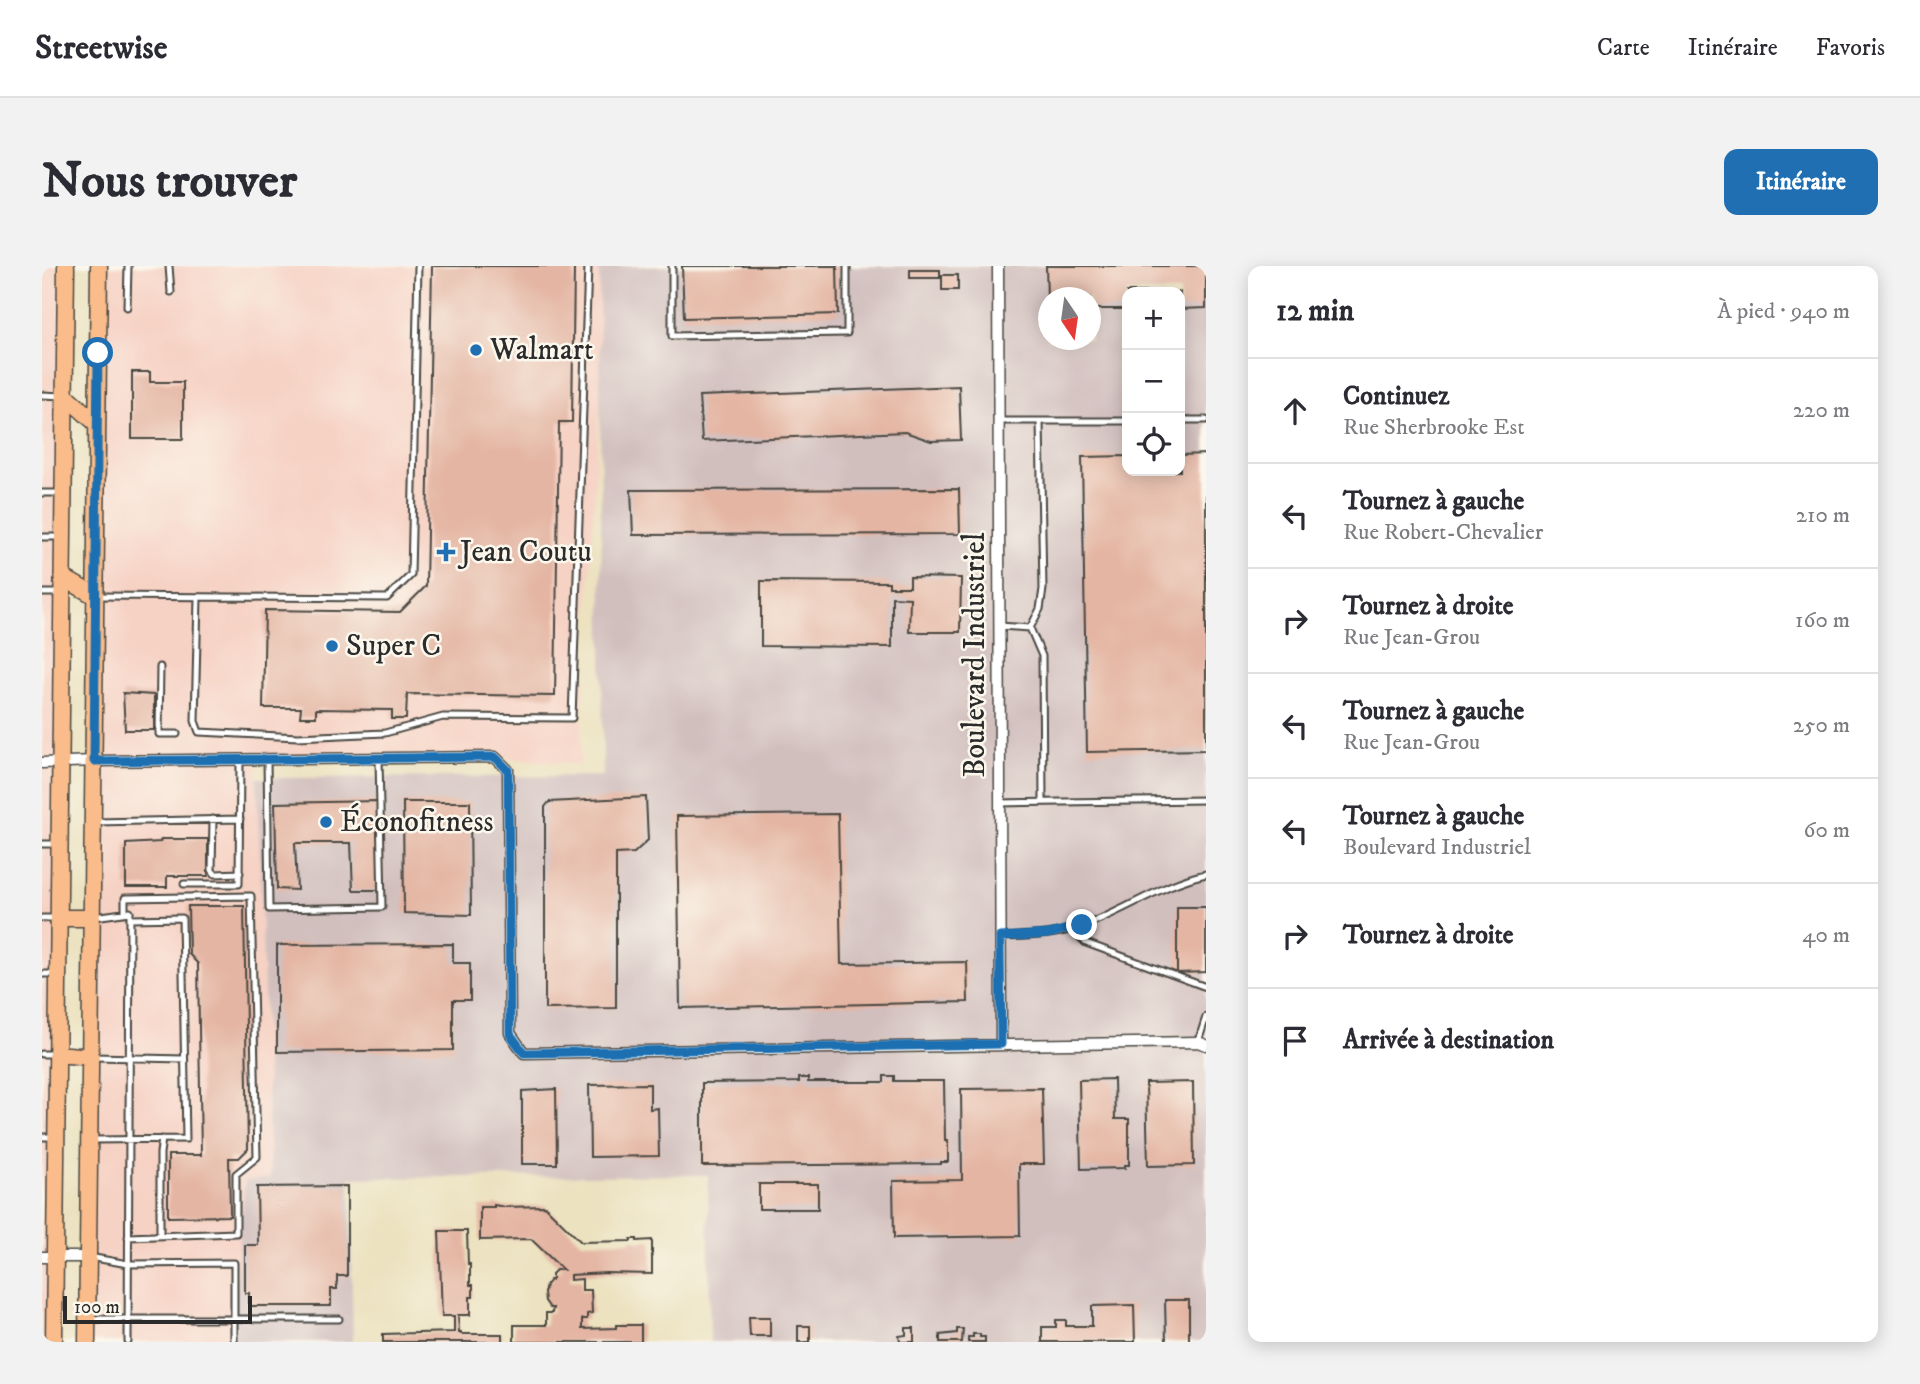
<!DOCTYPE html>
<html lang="fr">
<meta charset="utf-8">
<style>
body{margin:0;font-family:"IM FELL DW Pica",serif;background:#f2f2f3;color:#2b2b33}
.controls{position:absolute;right:21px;top:21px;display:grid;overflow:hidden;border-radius:14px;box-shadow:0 4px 18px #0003}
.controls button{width:63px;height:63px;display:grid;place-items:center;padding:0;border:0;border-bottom:2px solid #e1e1e2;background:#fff;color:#2b2b33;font:35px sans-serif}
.compass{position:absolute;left:996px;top:21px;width:63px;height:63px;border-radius:50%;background:#fff;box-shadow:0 4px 18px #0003;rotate:167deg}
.scale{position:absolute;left:21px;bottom:18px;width:189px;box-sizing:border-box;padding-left:7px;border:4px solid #2b2b2b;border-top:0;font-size:19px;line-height:24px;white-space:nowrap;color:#2b2b2b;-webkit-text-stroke:5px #fbf7ec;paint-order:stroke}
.stop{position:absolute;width:21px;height:21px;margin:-16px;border:5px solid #1f6fb2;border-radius:50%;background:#fff}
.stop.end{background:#1f6fb2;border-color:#fff;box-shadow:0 2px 7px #0008}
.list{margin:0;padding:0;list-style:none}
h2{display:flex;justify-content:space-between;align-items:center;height:91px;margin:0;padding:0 28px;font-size:30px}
h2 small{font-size:23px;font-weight:400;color:#7c7c81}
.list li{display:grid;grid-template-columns:46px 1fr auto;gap:21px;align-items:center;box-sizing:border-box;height:105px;padding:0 28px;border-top:2px solid #e1e1e2}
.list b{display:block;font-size:26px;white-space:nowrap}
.list p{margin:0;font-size:23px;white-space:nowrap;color:#7c7c81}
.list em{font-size:23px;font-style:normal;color:#7c7c81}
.icon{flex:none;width:38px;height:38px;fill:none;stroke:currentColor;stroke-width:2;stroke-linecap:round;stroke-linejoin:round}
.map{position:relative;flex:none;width:1164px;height:1076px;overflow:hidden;border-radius:14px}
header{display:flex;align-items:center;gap:42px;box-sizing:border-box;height:98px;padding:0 35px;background:#fff;border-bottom:2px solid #e1e1e2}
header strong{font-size:33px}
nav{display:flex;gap:38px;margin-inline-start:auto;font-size:24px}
.intro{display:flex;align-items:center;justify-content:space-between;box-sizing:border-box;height:168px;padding:0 42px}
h1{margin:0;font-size:49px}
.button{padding:18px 32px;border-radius:14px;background:#1f6fb2;color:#fff;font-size:24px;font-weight:700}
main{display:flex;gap:42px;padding:0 42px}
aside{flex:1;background:#fff;border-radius:14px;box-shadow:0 4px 18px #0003}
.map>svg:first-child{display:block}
</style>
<header>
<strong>Streetwise</strong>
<nav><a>Carte</a><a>Itinéraire</a><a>Favoris</a></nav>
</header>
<div class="intro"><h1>Nous trouver</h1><a class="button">Itinéraire</a></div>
<main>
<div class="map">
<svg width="1164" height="1076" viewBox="0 0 1164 1076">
<rect width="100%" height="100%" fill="#fbf7ec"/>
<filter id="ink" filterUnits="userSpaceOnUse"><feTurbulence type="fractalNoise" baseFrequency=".0143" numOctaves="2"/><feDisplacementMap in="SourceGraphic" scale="14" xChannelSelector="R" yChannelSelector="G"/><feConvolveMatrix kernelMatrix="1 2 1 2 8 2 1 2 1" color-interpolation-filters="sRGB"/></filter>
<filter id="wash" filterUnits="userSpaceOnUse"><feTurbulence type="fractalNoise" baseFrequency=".00686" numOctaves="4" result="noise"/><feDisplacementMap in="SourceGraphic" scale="28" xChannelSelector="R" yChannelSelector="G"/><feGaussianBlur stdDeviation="1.57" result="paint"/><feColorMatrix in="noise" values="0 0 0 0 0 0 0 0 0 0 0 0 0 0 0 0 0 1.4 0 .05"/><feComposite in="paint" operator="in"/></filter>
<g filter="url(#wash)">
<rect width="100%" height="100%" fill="#ece2c0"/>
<path fill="#f6d2c4" d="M 0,0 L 24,0 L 18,1076 L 0,1076 Z
M 57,0 L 565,0 L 538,499 L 453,491 L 215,493 L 228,913 L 203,915 L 188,1076 L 46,1076 Z"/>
<path fill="#d1bfbe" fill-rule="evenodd" d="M 557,0 L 1164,0 L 1164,1076 L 668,1076 L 666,909 L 308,912 L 311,1076 L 188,1076 L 203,915 L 228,912 L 215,512 L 561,510 ZM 1085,26 L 1138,26 L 1138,205 L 1085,205 ZM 1006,32 L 1048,32 L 1048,74 L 1006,74 Z"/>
<g id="blocks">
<path fill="#e4b5a3" d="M 390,0 L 532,0 L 530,156 L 517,156 L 513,430 L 365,428 L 364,453 L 350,453 L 350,444 L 274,443 L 274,451 L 258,451 L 259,442 L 221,442 L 223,344 L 358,346 L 384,320 Z
M 640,0 L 795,0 L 796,48 L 642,52 Z
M 1004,0 L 1164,0 L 1164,42 L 1138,43 L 1138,26 L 1085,26 L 1085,43 L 1048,43 L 1048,32 L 1005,32 Z
M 868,4 L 898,4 L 898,12 L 868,12 Z
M 900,9 L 916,9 L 916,24 L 900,24 Z
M 90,106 L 108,106 L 108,116 L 141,116 L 141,173 L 90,173 Z
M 917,120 L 919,174 L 889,175 L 863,166 L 660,175 L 657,130 Z
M 1164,188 L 1164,484 L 1045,486 L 1040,191 L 1085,190 L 1085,205 L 1138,205 L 1138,189 Z
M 917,223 L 918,268 L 591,269 L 589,224 Z
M 868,311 L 919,312 L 918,366 L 867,366 L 868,332 L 850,331 L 850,381 L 719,380 L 719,315 L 847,316 L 847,321 L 868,321 Z
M 81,427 L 112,429 L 112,464 L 83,464 Z
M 604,531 L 606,574 L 592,587 L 574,588 L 574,742 L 503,743 L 503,541 L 507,536 Z
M 335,535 L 338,624 L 311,624 L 309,577 L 253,577 L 255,624 L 235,623 L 233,537 Z
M 361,536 L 428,536 L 429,649 L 362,647 Z
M 796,548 L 799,698 L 925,696 L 926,736 L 638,742 L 635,550 Z
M 119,573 L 166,573 L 166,610 L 125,610 L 125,621 L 84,621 L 84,578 L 118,576 Z
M 146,640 L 202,640 L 206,883 L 197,892 L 187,892 L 188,950 L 126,951 L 126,889 L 159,889 L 156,698 L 147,688 Z
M 1135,641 L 1164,641 L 1164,706 L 1135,707 Z
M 411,678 L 411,697 L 428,697 L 428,734 L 411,734 L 411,784 L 235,786 L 235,679 Z
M 842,810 L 852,810 L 852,815 L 902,815 L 903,874 L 906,874 L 906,896 L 899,896 L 899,898 L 660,900 L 660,817 L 757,816 L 757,812 L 766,812 L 766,816 L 842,816 Z
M 1072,813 L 1073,853 L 1087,853 L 1087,899 L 1083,899 L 1083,902 L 1039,903 L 1037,814 Z
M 1151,816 L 1152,899 L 1106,900 L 1104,817 Z
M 608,818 L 608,843 L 616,842 L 617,890 L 548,891 L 547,819 Z
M 1000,822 L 1002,898 L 977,898 L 978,970 L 852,972 L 851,915 L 920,914 L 919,823 Z
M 514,823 L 515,898 L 480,898 L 480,825 Z
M 717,918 L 776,918 L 776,943 L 717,943 Z
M 305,920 L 305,1010 L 295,1010 L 295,1023 L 289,1023 L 289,1040 L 207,1040 L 207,1027 L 203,1027 L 203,979 L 216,979 L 215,921 Z
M 452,939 L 463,941 L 503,940 L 539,976 L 589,975 L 589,973 L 595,973 L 595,975 L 610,974 L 610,1008 L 564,1007 L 528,1009 L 528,1014 L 540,1013 L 540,1024 L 549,1024 L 550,1047 L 545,1048 L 545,1053 L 540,1053 L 540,1063 L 574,1062 L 574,1059 L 599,1059 L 599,1076 L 472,1076 L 472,1059 L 504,1059 L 504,1047 L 510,1047 L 511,1042 L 508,1042 L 503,1035 L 502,1027 L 504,1019 L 508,1014 L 510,1014 L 510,1008 L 514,1004 L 521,1004 L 489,973 L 438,974 L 438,941 L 452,941 Z
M 397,965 L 425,965 L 426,998 L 428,998 L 428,1019 L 431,1019 L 431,1031 L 428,1031 L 428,1049 L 416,1049 L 417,1066 L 419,1066 L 419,1068 L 460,1068 L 460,1076 L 341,1076 L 341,1068 L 412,1066 L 412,1050 L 400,1050 Z
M 1123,1034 L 1147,1034 L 1147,1076 L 1124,1076 Z
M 1092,1039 L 1093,1076 L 1000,1076 L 1000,1061 L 1014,1061 L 1014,1054 L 1024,1054 L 1024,1060 L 1050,1060 L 1050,1040 Z
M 707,1051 L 728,1051 L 728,1070 L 708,1070 Z
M 756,1060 L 768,1060 L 768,1076 L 756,1076 Z
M 864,1062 L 872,1062 L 872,1076 L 858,1076 L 857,1070 L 864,1069 Z
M 915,1063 L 921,1063 L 920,1076 L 898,1076 L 898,1069 L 915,1067 Z
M 931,1068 L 938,1068 L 938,1071 L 943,1071 L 943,1076 L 926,1076 L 926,1071 L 931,1071 Z"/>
</g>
</g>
<g filter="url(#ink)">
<use href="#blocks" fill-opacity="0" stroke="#484641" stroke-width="2"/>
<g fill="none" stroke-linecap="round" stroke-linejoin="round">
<defs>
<path id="service" d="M 127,0 L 129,26
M 630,0 L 630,70 L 805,67 L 805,0
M 85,41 L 86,0
M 0,129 L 21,130
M 1138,154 L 1164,154
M 956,155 L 1085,155
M 0,227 L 19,227
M 0,271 L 19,271
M 0,327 L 18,327
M 57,330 L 345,332 L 369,309 L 376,0
M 156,332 L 153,455 L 157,466 L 256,471 L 343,467 L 401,451 L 530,452 L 546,0
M 957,360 L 988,362 L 998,343 L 1001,323 L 998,155
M 988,362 L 1000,390 L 1001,536
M 118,401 L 117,468 L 135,468
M 225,493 L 227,643 L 340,641 L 337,492
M 957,537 L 1164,534
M 171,553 L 170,604 L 173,608 L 198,607
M 54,556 L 198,553
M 0,578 L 14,578
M 142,618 L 197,618 L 198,494
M 83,646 L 83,632 L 209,630 L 215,891 L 194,908 L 194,967 L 86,971
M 52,651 L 88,646 L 86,1076
M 0,652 L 13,652
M 1032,662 L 1035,668 L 1044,677 L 1164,721
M 959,671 C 980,670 1002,670 1023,665 C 1073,653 1114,619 1164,608
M 0,708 L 14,708
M 1156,776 L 1164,751
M 0,788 L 14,788
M 52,791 L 142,793
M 0,871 L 11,871
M 51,874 L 144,873 L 140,652 L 88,653
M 118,970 L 118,887 L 120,873
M 47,991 L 86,998 L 192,997 L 192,1076
M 49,1053 L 297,1053"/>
<path id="minor" d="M 956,0 L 959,778
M 0,497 L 52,495 L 453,491 L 466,504 L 468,767 L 482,787 L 1092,777 L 1156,776 L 1164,779
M 0,991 L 46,991"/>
<path id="primary" d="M 24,130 L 55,158
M 22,312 L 53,330
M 17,652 L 50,652
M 15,788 L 49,791
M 12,1076 L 24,0
M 45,1076 L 57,0"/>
</defs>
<use href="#service" stroke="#484641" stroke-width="9"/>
<use href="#minor" stroke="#484641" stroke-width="13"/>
<use href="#primary" stroke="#484641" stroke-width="19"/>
<use href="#service" stroke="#fff" stroke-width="5"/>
<use href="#minor" stroke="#fff" stroke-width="10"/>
<use href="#primary" stroke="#f9bc8a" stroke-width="16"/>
</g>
</g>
<g fill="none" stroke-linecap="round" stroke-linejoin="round" filter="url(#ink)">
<path stroke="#1f6fb2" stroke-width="9" d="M 56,87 L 52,495 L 453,491 L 466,504 L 468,768 L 482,787 L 959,778 L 958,671 L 1007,668 L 1040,659"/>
</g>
<g fill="#1f6fb2" stroke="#fbf7ec" stroke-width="2.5">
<circle cx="434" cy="84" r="7"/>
<path d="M400.5 275.5h7v7h7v7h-7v7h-7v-7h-7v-7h7z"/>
<circle cx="290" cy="380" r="7"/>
<circle cx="284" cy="556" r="7"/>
</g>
<g text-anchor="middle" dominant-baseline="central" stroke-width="5" stroke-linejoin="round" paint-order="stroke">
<g font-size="30" fill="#2b2b2b" stroke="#fbf7ec" text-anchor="start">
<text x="448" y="84">Walmart</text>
<text x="418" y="286">Jean Coutu</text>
<text x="304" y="380">Super C</text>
<text x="298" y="556">Éconofitness</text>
</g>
<g font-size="30" fill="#2b2b2b" stroke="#fbf7ec">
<text transform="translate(933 389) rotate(-90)">Boulevard Industriel</text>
</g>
</g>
</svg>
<div class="controls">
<button>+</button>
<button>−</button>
<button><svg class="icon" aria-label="locate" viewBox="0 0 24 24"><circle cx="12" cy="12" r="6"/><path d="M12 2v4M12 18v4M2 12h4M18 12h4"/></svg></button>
</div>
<svg class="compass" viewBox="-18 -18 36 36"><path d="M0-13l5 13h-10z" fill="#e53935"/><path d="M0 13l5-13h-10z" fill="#7c7c81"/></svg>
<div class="scale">100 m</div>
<div class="stop" style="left:56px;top:87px"></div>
<div class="stop end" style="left:1040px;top:659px"></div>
</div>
<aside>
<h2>12 min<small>À pied · 940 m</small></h2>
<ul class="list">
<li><svg class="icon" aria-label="ahead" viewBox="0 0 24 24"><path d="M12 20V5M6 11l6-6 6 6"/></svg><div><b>Continuez</b><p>Rue Sherbrooke Est</p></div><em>220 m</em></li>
<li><svg class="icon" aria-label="left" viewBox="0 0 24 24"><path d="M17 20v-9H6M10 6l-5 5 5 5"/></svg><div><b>Tournez à gauche</b><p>Rue Robert-Chevalier</p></div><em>210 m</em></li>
<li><svg class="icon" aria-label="right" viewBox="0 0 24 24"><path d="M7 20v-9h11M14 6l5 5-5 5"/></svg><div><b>Tournez à droite</b><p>Rue Jean-Grou</p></div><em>160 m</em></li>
<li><svg class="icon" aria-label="left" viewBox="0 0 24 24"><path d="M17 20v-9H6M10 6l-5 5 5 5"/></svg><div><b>Tournez à gauche</b><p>Rue Jean-Grou</p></div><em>250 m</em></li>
<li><svg class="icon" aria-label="left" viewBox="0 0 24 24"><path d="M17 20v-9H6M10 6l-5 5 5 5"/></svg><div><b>Tournez à gauche</b><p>Boulevard Industriel</p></div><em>60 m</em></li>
<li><svg class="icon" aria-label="right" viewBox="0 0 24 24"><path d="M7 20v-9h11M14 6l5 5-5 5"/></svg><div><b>Tournez à droite</b></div><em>40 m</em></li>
<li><svg class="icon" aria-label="arrive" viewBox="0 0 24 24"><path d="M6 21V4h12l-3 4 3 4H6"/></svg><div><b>Arrivée à destination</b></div></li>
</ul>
</aside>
</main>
